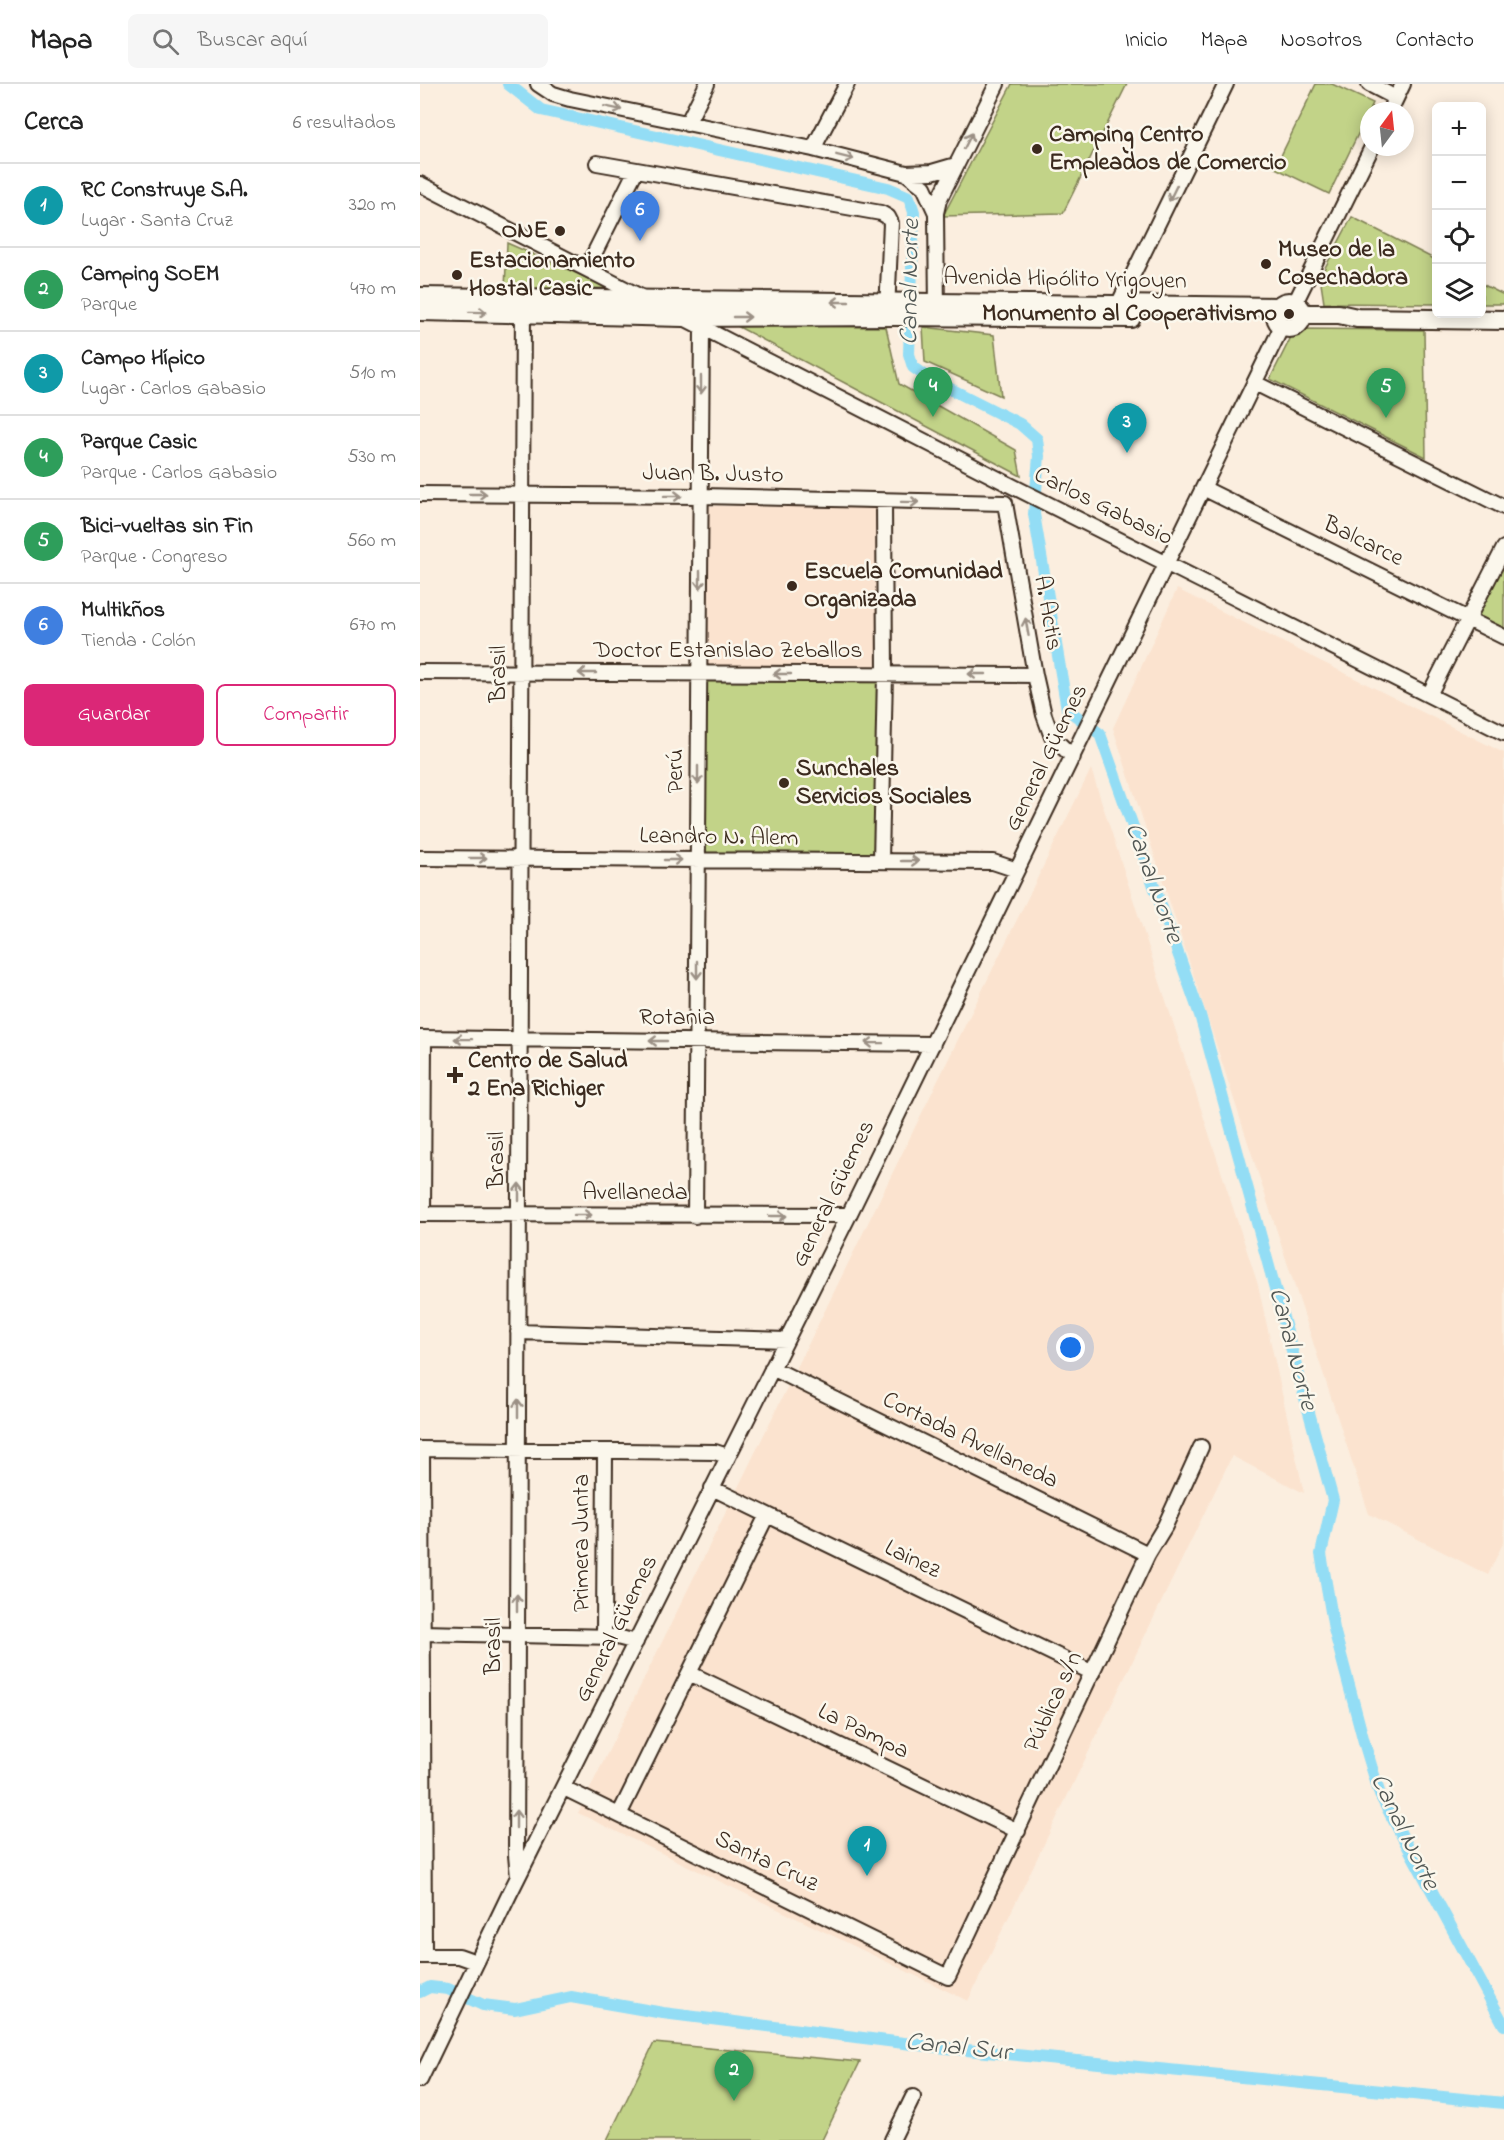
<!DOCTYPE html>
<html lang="es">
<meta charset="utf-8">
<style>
body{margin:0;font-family:"Indie Flower",sans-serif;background:#f6f6f6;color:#222}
.controls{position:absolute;right:18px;top:18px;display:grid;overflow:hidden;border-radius:9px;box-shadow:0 3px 15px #0003}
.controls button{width:54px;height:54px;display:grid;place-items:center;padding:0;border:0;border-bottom:2px solid #e0e0e0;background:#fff;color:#222;font:30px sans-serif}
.compass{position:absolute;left:940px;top:18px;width:54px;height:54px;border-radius:50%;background:#fff;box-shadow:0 3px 15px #0003;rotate:15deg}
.you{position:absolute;left:651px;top:1264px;width:21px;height:21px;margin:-15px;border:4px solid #fff;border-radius:50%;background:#1a73e8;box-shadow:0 0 0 9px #1a73e833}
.badge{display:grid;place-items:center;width:39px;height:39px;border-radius:50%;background:#db2777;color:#fff;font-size:20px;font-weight:700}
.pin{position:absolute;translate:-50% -50px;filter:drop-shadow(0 2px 3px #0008)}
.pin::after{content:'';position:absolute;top:32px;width:21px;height:18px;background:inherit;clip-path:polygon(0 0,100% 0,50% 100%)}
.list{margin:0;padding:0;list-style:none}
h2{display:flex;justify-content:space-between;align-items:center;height:78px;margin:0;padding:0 24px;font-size:26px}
h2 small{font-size:20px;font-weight:400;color:#767676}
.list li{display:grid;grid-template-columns:39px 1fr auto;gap:18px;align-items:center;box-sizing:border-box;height:84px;padding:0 24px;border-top:2px solid #e0e0e0}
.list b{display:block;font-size:22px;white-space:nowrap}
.list p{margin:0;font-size:20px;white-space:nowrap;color:#767676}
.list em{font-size:20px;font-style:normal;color:#767676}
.actions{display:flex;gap:12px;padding:18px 24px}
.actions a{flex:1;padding:14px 0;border:2px solid #db2777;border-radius:9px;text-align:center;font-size:21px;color:#db2777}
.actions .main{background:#db2777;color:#fff}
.icon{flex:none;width:33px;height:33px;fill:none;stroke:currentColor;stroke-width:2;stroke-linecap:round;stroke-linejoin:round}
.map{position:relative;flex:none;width:1084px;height:2056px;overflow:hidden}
header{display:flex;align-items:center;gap:36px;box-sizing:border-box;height:84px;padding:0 30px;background:#fff;border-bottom:2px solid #e0e0e0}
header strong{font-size:28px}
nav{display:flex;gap:33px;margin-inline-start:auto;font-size:21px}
.search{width:420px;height:54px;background:#f6f6f6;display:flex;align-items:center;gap:15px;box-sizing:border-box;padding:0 21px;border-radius:9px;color:#767676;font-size:22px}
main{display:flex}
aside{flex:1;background:#fff}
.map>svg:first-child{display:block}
</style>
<header>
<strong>Mapa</strong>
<div class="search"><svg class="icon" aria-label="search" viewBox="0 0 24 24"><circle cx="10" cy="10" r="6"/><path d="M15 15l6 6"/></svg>Buscar aquí</div>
<nav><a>Inicio</a><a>Mapa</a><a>Nosotros</a><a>Contacto</a></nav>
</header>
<main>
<aside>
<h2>Cerca<small>6 resultados</small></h2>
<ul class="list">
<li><span class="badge" style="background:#0f9aa8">1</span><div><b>RC Construye S.A.</b><p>Lugar · Santa Cruz</p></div><em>320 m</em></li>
<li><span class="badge" style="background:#2e9e5b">2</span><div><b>Camping SOEM</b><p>Parque</p></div><em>470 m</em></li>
<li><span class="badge" style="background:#0f9aa8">3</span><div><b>Campo Hípico</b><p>Lugar · Carlos Gabasio</p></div><em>510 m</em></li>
<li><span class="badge" style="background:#2e9e5b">4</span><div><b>Parque Casic</b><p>Parque · Carlos Gabasio</p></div><em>530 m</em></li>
<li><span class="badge" style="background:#2e9e5b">5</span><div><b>Bici-vueltas sin Fin</b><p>Parque · Congreso</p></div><em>560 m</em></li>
<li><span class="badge" style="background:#3f7fe0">6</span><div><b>Multikños</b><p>Tienda · Colón</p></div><em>670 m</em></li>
</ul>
<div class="actions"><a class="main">Guardar</a><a>Compartir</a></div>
</aside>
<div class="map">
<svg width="1084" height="2056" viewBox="0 0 1084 2056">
<rect width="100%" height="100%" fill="#fbeedf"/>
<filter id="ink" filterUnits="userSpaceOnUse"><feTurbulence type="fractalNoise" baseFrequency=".0167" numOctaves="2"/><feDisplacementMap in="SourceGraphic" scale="12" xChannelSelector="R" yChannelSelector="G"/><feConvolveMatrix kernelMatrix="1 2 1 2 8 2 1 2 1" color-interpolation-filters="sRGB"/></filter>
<g filter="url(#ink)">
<path fill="#fbe3cf" d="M 284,422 L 459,423 L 459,583 L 284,582 Z
M 757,505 L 1084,669 L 1084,1457 L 1068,1491 L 949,1430 L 693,644 Z
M 671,685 L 838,1201 L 884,1409 L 812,1372 L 548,1917 L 158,1729 Z"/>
<path fill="#c2d388" stroke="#7e7e53" stroke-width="1.5" d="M 592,0 L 707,0 L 643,129 L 523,132 Z
M 896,0 L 912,0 L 953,19 L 909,110 L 855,84 Z
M 932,133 L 1016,176 L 1016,220 L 904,219 L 900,193 Z
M 87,159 L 190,204 L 85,205 Z
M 1062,200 L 1084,211 L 1084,220 L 1062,220 Z
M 315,241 L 466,243 L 479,300 L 596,366 L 601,392 Z
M 503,243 L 574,251 L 581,312 L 505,278 Z
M 875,245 L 1004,246 L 1006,373 L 850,295 Z
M 1084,473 L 1084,544 L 1056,531 Z
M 279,590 L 465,590 L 461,777 L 278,776 Z
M 234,1959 L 440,1978 L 402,2056 L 187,2056 Z"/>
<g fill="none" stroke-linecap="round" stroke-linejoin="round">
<path stroke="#93ddf5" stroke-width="12" d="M 88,0 L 121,26 L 468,104 L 489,113 L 494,128 L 489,270 L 493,283 L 507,293 L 600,340 L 617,355 L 619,372 L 614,430 L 647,625 L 680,650 L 780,931 L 913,1416 L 901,1470 L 914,1545 L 944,1658 L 960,1711 L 1084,1941
M 0,1908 L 10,1903 L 28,1905 L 63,1921 L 95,1925 L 151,1913 L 243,1929 L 516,1963 L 1084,2019"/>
<defs>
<path id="street" d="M 118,0 L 133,10 L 150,15 L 393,65 L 486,89 L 504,103 L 516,129
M 949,0 L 976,14
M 970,27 L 983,0
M 267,40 L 287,0
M 393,65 L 427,0
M 177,79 L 461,129 L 468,133 L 471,139 L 467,227
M 486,89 L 512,88 L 536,81
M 0,100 L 225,215
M 167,184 L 216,86
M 875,219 L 952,63
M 517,227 L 516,129 L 519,116 L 577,0
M 698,229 L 698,221 L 806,0
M 264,234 L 592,402 L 1084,649
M 835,299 L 1084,423
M 783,404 L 1084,553
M 0,410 L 281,412 L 585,419
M 585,419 L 615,591 L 624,631 L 632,653 L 653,673
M 0,588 L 615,591
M 1009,611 L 1084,464
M 0,774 L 573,778 L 597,786
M 461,777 L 465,590 L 464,417
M 0,954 L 513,960
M 0,1130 L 429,1131
M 3,1130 L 4,954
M 275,1132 L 282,242
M 98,1248 L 366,1256
M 352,1284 L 728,1470
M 0,1365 L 295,1368 L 307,1372
M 2,1365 L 4,1872
M 292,1404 L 673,1589
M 0,1549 L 197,1553 L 216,1558
M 184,1552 L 185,1367
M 269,1589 L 598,1747
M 144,1704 L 528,1893 L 728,1470 L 745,1442 L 781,1363
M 199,1731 L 347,1431
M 98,1793 L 96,1771 L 103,221
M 0,1872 L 39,1872 L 56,1878
M 0,1996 L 89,1811 L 429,1131 L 862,242
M 472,2056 L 493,2013"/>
<path id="secondary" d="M 0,213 L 858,223
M856 231a13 13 0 1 1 26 0a13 13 0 1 1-26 0Z
M 0,227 L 263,233 L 477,232 L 711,234
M 881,227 L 888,230 L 919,230 L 937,234 L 1084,236"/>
</defs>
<use href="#street" stroke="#3b2a1e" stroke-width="18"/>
<use href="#secondary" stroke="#3b2a1e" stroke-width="22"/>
<use href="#street" stroke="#fbf7ec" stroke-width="14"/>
<use href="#secondary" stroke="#fbf7ec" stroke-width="18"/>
</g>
<defs><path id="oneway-shaft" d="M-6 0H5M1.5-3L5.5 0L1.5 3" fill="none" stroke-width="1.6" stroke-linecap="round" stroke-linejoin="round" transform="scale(1.5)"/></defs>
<g stroke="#9b9085">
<use href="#oneway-shaft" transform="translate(193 24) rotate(12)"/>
<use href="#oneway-shaft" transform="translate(548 57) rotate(-63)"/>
<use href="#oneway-shaft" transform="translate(425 73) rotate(14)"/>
<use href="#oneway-shaft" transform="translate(753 109) rotate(116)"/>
<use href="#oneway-shaft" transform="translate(420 218) rotate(-180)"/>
<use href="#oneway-shaft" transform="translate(58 228) rotate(1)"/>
<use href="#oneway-shaft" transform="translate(322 233)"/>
<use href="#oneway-shaft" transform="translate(281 301) rotate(90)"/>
<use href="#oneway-shaft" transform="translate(58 410)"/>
<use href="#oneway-shaft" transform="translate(253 412)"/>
<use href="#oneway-shaft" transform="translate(490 418) rotate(1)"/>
<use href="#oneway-shaft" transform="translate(280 496) rotate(90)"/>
<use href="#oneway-shaft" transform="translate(607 543) rotate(-100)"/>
<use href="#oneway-shaft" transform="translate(167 589) rotate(-180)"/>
<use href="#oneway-shaft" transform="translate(362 590) rotate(-180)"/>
<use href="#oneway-shaft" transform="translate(557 590) rotate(-180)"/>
<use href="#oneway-shaft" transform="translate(278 691) rotate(90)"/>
<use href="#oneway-shaft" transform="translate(58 774)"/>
<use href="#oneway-shaft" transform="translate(253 776)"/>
<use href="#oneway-shaft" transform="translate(490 777)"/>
<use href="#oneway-shaft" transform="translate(277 886) rotate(90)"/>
<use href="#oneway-shaft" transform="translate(43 955) rotate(-179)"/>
<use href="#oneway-shaft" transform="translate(238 957) rotate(-180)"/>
<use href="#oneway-shaft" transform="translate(454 959) rotate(-179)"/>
<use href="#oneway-shaft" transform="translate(99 1108) rotate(-90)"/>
<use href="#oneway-shaft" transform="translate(163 1131)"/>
<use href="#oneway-shaft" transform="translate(358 1132)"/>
<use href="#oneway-shaft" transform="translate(98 1324) rotate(-90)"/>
<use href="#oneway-shaft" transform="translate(97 1519) rotate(-90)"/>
<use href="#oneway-shaft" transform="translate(96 1735) rotate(-90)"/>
</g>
</g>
<g fill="#3b2a1e" stroke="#fbf7ec" stroke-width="2">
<circle cx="617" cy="65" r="6"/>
<circle cx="140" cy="147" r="6"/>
<circle cx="846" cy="180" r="6"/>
<circle cx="37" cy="191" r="6"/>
<circle cx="869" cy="230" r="6"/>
<circle cx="372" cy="502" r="6"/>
<circle cx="364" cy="699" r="6"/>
<path d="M32 982h6v6h6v6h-6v6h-6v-6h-6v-6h6z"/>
</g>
<g text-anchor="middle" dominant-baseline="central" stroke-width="5" stroke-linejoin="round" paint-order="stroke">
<g font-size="24" font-weight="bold" fill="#3b2a1e" stroke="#fbf7ec" text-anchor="start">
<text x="629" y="51">Camping Centro<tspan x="629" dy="28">Empleados de Comercio</tspan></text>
<text x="128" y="147" text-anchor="end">ONE</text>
<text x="858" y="166">Museo de la<tspan x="858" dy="28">Cosechadora</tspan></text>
<text x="49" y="177">Estacionamiento<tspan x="49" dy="28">Hostal Casic</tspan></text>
<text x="857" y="230" text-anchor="end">Monumento al Cooperativismo</text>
<text x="384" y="488">Escuela Comunidad<tspan x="384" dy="28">Organizada</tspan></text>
<text x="376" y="685">Sunchales<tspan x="376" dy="28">Servicios Sociales</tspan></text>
<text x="48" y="977">Centro de Salud<tspan x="48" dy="28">2 Ena Richiger</tspan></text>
</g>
<g font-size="24" fill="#3b2a1e" stroke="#fbf7ec">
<text transform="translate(645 196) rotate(1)">Avenida Hipólito Yrigoyen</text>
<text transform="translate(293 391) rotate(1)">Juan B. Justo</text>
<text transform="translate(683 423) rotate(26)">Carlos Gabasio</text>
<text transform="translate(943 458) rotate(26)">Balcarce</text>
<text transform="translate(627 529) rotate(80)">A. Actis</text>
<text x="308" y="567">Doctor Estanislao Zeballos</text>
<text transform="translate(79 590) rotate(-90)">Brasil</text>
<text transform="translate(627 674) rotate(-64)">General Güemes</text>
<text transform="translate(256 687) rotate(-90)">Perú</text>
<text transform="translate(299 754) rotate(1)">Leandro N. Alem</text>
<text x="257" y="934">Rotania</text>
<text transform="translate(77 1076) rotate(-90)">Brasil</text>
<text x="215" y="1109">Avellaneda</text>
<text transform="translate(414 1110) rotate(-64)">General Güemes</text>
<text transform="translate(550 1357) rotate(26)">Cortada Avellaneda</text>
<text transform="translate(162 1459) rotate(-90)">Primera Junta</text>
<text transform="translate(492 1476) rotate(26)">Lainez</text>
<text transform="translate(197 1545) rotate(-64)">General Güemes</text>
<text transform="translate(74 1562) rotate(-90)">Brasil</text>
<text transform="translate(634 1618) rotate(-65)">Pública s/n</text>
<text transform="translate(443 1648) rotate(26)">La Pampa</text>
<text transform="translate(346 1778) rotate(26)">Santa Cruz</text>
</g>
<g font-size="26" font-style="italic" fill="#515754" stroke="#fbf7ec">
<text transform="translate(491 198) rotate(-89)">Canal Norte</text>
<text transform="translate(733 799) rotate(70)">Canal Norte</text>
<text transform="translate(872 1265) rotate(75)">Canal Norte</text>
<text transform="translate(984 1748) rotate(64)">Canal Norte</text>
<text transform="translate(538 1964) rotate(6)">Canal Sur</text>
</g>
</g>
</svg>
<div class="controls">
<button>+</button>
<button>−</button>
<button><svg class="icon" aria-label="locate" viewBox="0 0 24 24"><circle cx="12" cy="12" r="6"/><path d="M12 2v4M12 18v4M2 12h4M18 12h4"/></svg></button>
<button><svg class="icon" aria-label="layers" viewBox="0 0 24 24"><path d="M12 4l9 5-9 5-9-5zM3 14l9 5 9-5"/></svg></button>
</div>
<svg class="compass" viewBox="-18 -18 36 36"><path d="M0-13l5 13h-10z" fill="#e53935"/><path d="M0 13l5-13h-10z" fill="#767676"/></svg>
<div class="you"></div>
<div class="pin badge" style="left:447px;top:1792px;background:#0f9aa8">1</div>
<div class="pin badge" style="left:314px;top:2017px;background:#2e9e5b">2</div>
<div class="pin badge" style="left:707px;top:369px;background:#0f9aa8">3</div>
<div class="pin badge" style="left:513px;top:333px;background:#2e9e5b">4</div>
<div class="pin badge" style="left:966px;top:334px;background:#2e9e5b">5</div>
<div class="pin badge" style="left:220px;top:157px;background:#3f7fe0">6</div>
</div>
</main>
